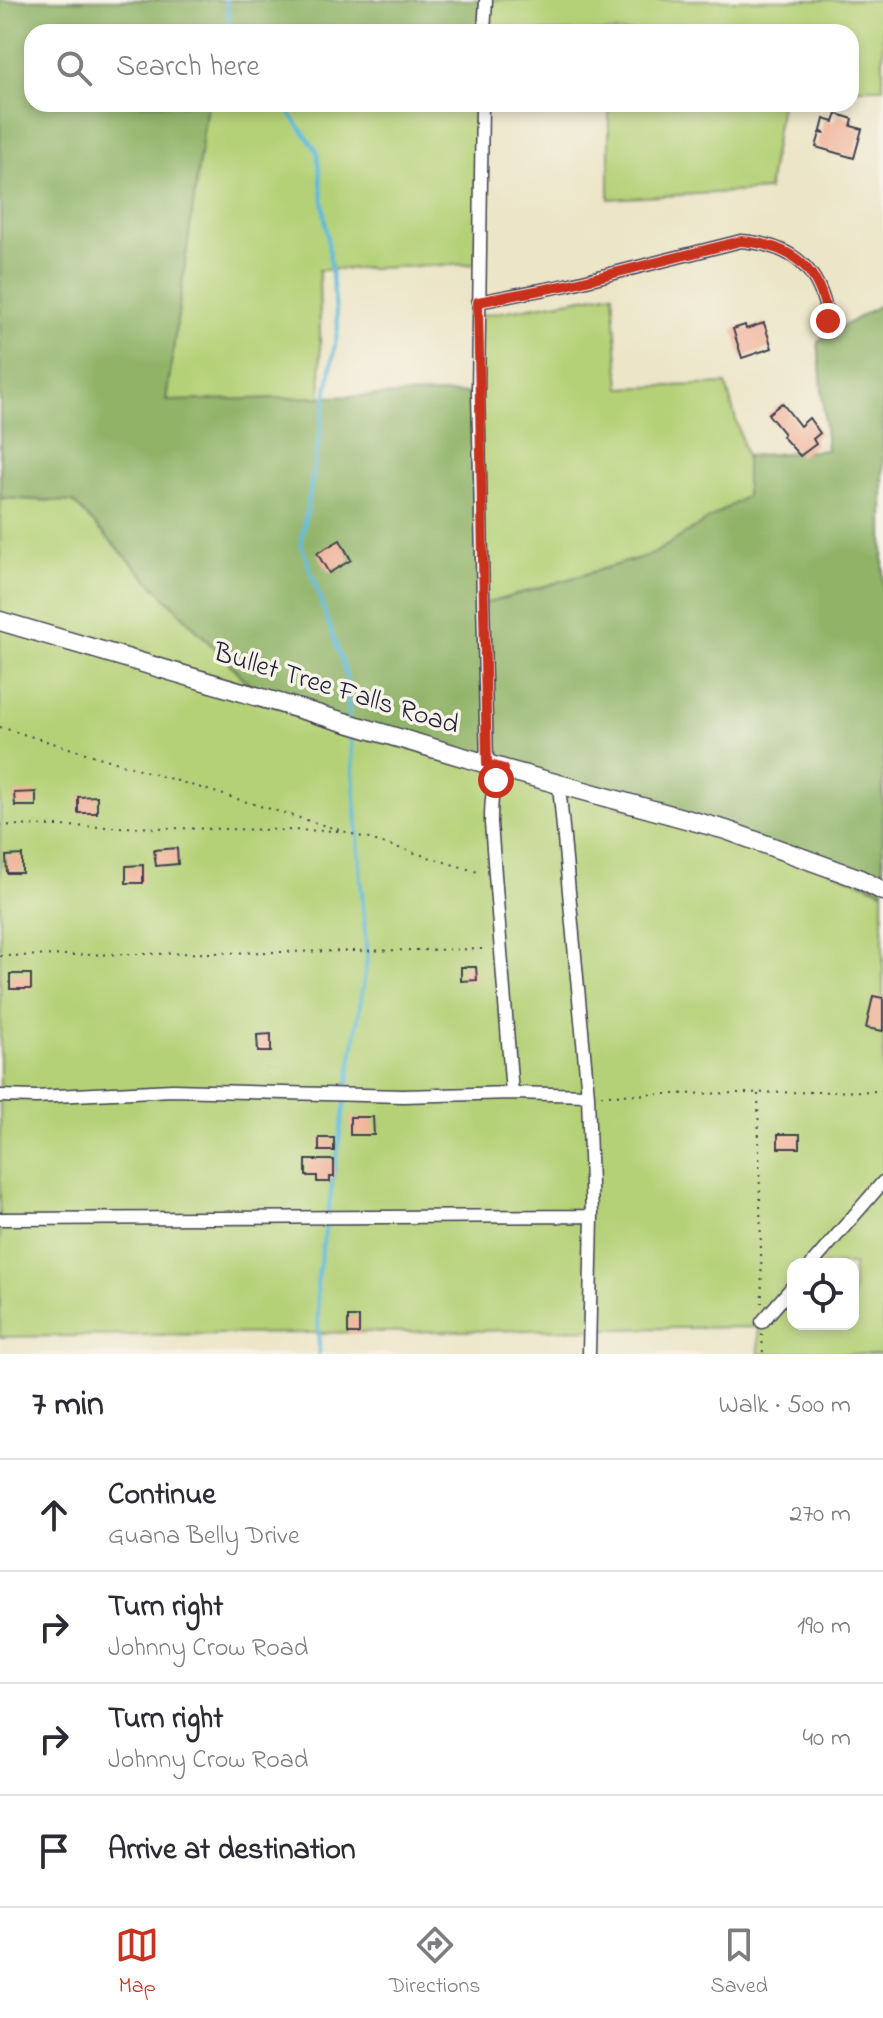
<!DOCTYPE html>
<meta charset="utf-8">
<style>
body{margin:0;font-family:"Indie Flower",sans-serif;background:#f2f2f3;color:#2b2b33}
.controls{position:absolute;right:24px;bottom:24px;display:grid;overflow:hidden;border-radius:16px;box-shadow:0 4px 12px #0003}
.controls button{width:72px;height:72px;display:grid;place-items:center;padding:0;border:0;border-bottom:2px solid #e1e1e2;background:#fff;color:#2b2b33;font:40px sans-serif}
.stop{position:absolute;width:24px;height:24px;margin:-18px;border:6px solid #c8321e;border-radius:50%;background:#fff}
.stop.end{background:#c8321e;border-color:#fff;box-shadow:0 2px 8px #0008}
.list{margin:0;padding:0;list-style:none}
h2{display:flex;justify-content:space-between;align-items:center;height:104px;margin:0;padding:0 32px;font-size:34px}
h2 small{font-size:26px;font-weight:400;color:#7c7c81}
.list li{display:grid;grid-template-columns:52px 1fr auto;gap:24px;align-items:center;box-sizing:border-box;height:112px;padding:0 32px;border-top:2px solid #e1e1e2}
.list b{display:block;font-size:30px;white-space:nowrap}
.list p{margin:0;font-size:26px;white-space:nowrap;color:#7c7c81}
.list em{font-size:26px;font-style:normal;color:#7c7c81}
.icon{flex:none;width:44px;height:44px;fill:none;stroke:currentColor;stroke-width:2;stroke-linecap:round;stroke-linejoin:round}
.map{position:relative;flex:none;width:883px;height:1354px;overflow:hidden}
.search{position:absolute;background:#fff;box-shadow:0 4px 12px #0003;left:24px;right:24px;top:24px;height:88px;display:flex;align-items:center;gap:20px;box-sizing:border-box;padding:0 28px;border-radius:24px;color:#7c7c81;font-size:30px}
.sheet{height:552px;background:#fff}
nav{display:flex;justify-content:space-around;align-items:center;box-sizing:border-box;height:112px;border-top:2px solid #e1e1e2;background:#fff;font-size:22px;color:#7c7c81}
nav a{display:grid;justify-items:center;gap:4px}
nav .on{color:#c8321e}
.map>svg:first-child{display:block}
</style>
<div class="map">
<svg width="883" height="1354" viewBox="0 0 883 1354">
<rect width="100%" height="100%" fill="#f7f3e8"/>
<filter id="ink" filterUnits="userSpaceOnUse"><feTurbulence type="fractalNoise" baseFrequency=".0125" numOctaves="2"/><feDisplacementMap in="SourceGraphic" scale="16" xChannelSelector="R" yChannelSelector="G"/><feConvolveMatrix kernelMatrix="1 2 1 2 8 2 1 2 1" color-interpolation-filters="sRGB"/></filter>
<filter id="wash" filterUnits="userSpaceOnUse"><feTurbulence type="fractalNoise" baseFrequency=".006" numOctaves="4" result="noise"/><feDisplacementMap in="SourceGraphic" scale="32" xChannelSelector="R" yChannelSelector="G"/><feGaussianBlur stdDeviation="1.8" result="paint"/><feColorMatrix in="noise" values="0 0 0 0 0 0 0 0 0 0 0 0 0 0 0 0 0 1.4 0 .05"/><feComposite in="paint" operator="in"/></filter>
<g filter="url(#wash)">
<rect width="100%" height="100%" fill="#ece5c8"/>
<path fill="#b5d178" stroke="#6c7a5a" stroke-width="2" fill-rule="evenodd" d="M 486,0 L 883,0 L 883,88 L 851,88 L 851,32 L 484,32 Z
M 207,104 L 482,104 L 479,264 L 319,270 L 321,397 L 166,402 Z
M 609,104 L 781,104 L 768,190 L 609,199 Z
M 613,293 L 620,388 L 726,384 L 746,456 L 747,495 L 653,554 L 484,604 L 478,316 Z
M 0,498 L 73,502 L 262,697 L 726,830 L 883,891 L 883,1354 L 759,1354 L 758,1327 L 0,1337 ZM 793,1264 L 853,1264 L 853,1324 L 793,1324 Z"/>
<path fill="#90b368" stroke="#596a52" stroke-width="2" d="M 0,0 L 486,0 L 484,32 L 32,32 L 32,104 L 207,104 L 166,401 L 478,393 L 485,604 L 653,554 L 746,496 L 746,456 L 827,450 L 818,341 L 883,303 L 883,891 L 858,878 L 262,697 L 73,502 L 0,498 Z"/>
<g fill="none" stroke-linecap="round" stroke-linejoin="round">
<path stroke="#5cbada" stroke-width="4" d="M 226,0 L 231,32
M 283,104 L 317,151 L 338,327 L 301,543 L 346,674 L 349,716
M 319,1354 L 317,1283 L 367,960 L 350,729"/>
</g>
<g id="blocks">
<path fill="#f1af94" d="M 837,114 L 853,119 L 851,126 L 862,129 L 854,158 L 816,147 L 820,133 L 825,134 L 821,131 L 824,119 L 834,122 Z
M 764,323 L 772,348 L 742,358 L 733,329 L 745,325 L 746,329 Z
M 782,403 L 800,426 L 809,418 L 820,433 L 813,439 L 816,444 L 800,456 L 782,436 L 784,434 L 768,414 Z
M 340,540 L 351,560 L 329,573 L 317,553 Z
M 36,792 L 36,806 L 15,806 L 14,793 Z
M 97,796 L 97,813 L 78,813 L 78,797 Z
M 177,848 L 178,864 L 156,866 L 154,850 Z
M 22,855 L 22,873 L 7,873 L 6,856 Z
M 143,865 L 143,883 L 126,883 L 126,866 Z
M 461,967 L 476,967 L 477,980 L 461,981 Z
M 10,974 L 31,974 L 31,989 L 10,989 Z
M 873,996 L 883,998 L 883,1031 L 866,1028 Z
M 271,1034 L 271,1052 L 258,1052 L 257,1035 Z
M 350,1117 L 373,1117 L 374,1135 L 350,1135 Z
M 778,1134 L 800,1134 L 800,1148 L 778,1148 Z
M 319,1138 L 334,1138 L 334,1151 L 319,1151 Z
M 306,1160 L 334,1160 L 334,1177 L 330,1177 L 330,1182 L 317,1182 L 317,1176 L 306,1176 Z
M 348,1317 L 359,1317 L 359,1334 L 348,1334 Z"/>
</g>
</g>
<g filter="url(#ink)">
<use href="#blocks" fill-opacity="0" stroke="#403f50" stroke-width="2"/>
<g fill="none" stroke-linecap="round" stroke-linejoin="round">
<defs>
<path id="minor" d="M 484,32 L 486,0
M 482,104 L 478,393 L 487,764
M 478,302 L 567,285 L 741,241 C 793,245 821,269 828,321
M 504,769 C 491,786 491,802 491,823 L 512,1093
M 559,785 L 588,1095 L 592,1216 L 589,1354
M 0,1096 L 36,1097 L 172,1090 L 403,1096 L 512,1093 L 588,1095
M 0,1219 L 592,1216
M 812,1264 L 883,1182
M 762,1322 L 793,1286"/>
<path id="secondary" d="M 0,621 L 504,769 L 726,830 L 858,878 L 883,891"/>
</defs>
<use href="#minor" stroke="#403f50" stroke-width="15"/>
<use href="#secondary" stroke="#403f50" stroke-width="21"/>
<path stroke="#403f50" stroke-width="2" stroke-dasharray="2 6" stroke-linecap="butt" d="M 0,727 L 481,873
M 0,825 L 339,831
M 0,956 L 487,949
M 758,1094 L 762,1303
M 601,1095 L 883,1091
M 762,1334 L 763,1354"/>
<use href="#minor" stroke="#fff" stroke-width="12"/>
<use href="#secondary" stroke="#fff" stroke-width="18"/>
</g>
</g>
<g fill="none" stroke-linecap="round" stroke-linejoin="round" filter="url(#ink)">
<path stroke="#c8321e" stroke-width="10" d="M 496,780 L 504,769 L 487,764 L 478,302 L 567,285 L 741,241 C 793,245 821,269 828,321"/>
</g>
<g text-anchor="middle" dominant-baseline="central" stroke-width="7" stroke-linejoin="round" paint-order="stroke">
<g font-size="28" fill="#22223b" stroke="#f7f3e8">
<text transform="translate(336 690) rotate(17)">Bullet Tree Falls Road</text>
</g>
</g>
</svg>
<div class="controls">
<button><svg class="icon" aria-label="locate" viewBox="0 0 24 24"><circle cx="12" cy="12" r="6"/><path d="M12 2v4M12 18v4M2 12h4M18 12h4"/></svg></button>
</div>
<div class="stop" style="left:496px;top:780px"></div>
<div class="stop end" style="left:828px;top:321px"></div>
<div class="search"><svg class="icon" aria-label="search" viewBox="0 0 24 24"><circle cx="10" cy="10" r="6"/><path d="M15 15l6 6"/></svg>Search here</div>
</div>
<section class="sheet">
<h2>7 min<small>Walk · 500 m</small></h2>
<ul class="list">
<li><svg class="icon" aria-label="ahead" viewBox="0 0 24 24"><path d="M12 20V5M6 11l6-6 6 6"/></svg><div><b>Continue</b><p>Guana Belly Drive</p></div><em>270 m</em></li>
<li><svg class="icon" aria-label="right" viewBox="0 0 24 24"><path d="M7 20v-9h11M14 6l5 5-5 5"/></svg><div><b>Turn right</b><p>Johnny Crow Road</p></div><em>190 m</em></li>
<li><svg class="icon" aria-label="right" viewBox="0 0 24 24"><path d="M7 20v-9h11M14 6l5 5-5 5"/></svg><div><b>Turn right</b><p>Johnny Crow Road</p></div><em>40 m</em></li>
<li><svg class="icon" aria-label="arrive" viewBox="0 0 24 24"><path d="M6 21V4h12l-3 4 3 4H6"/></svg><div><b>Arrive at destination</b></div></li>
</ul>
</section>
<nav>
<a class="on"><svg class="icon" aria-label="map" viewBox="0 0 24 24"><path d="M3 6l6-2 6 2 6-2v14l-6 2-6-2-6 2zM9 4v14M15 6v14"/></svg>Map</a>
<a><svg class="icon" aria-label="directions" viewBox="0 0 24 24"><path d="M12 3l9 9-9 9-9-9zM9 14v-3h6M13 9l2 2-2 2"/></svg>Directions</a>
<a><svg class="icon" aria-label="saved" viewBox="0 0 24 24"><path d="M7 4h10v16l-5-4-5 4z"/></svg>Saved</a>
</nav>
